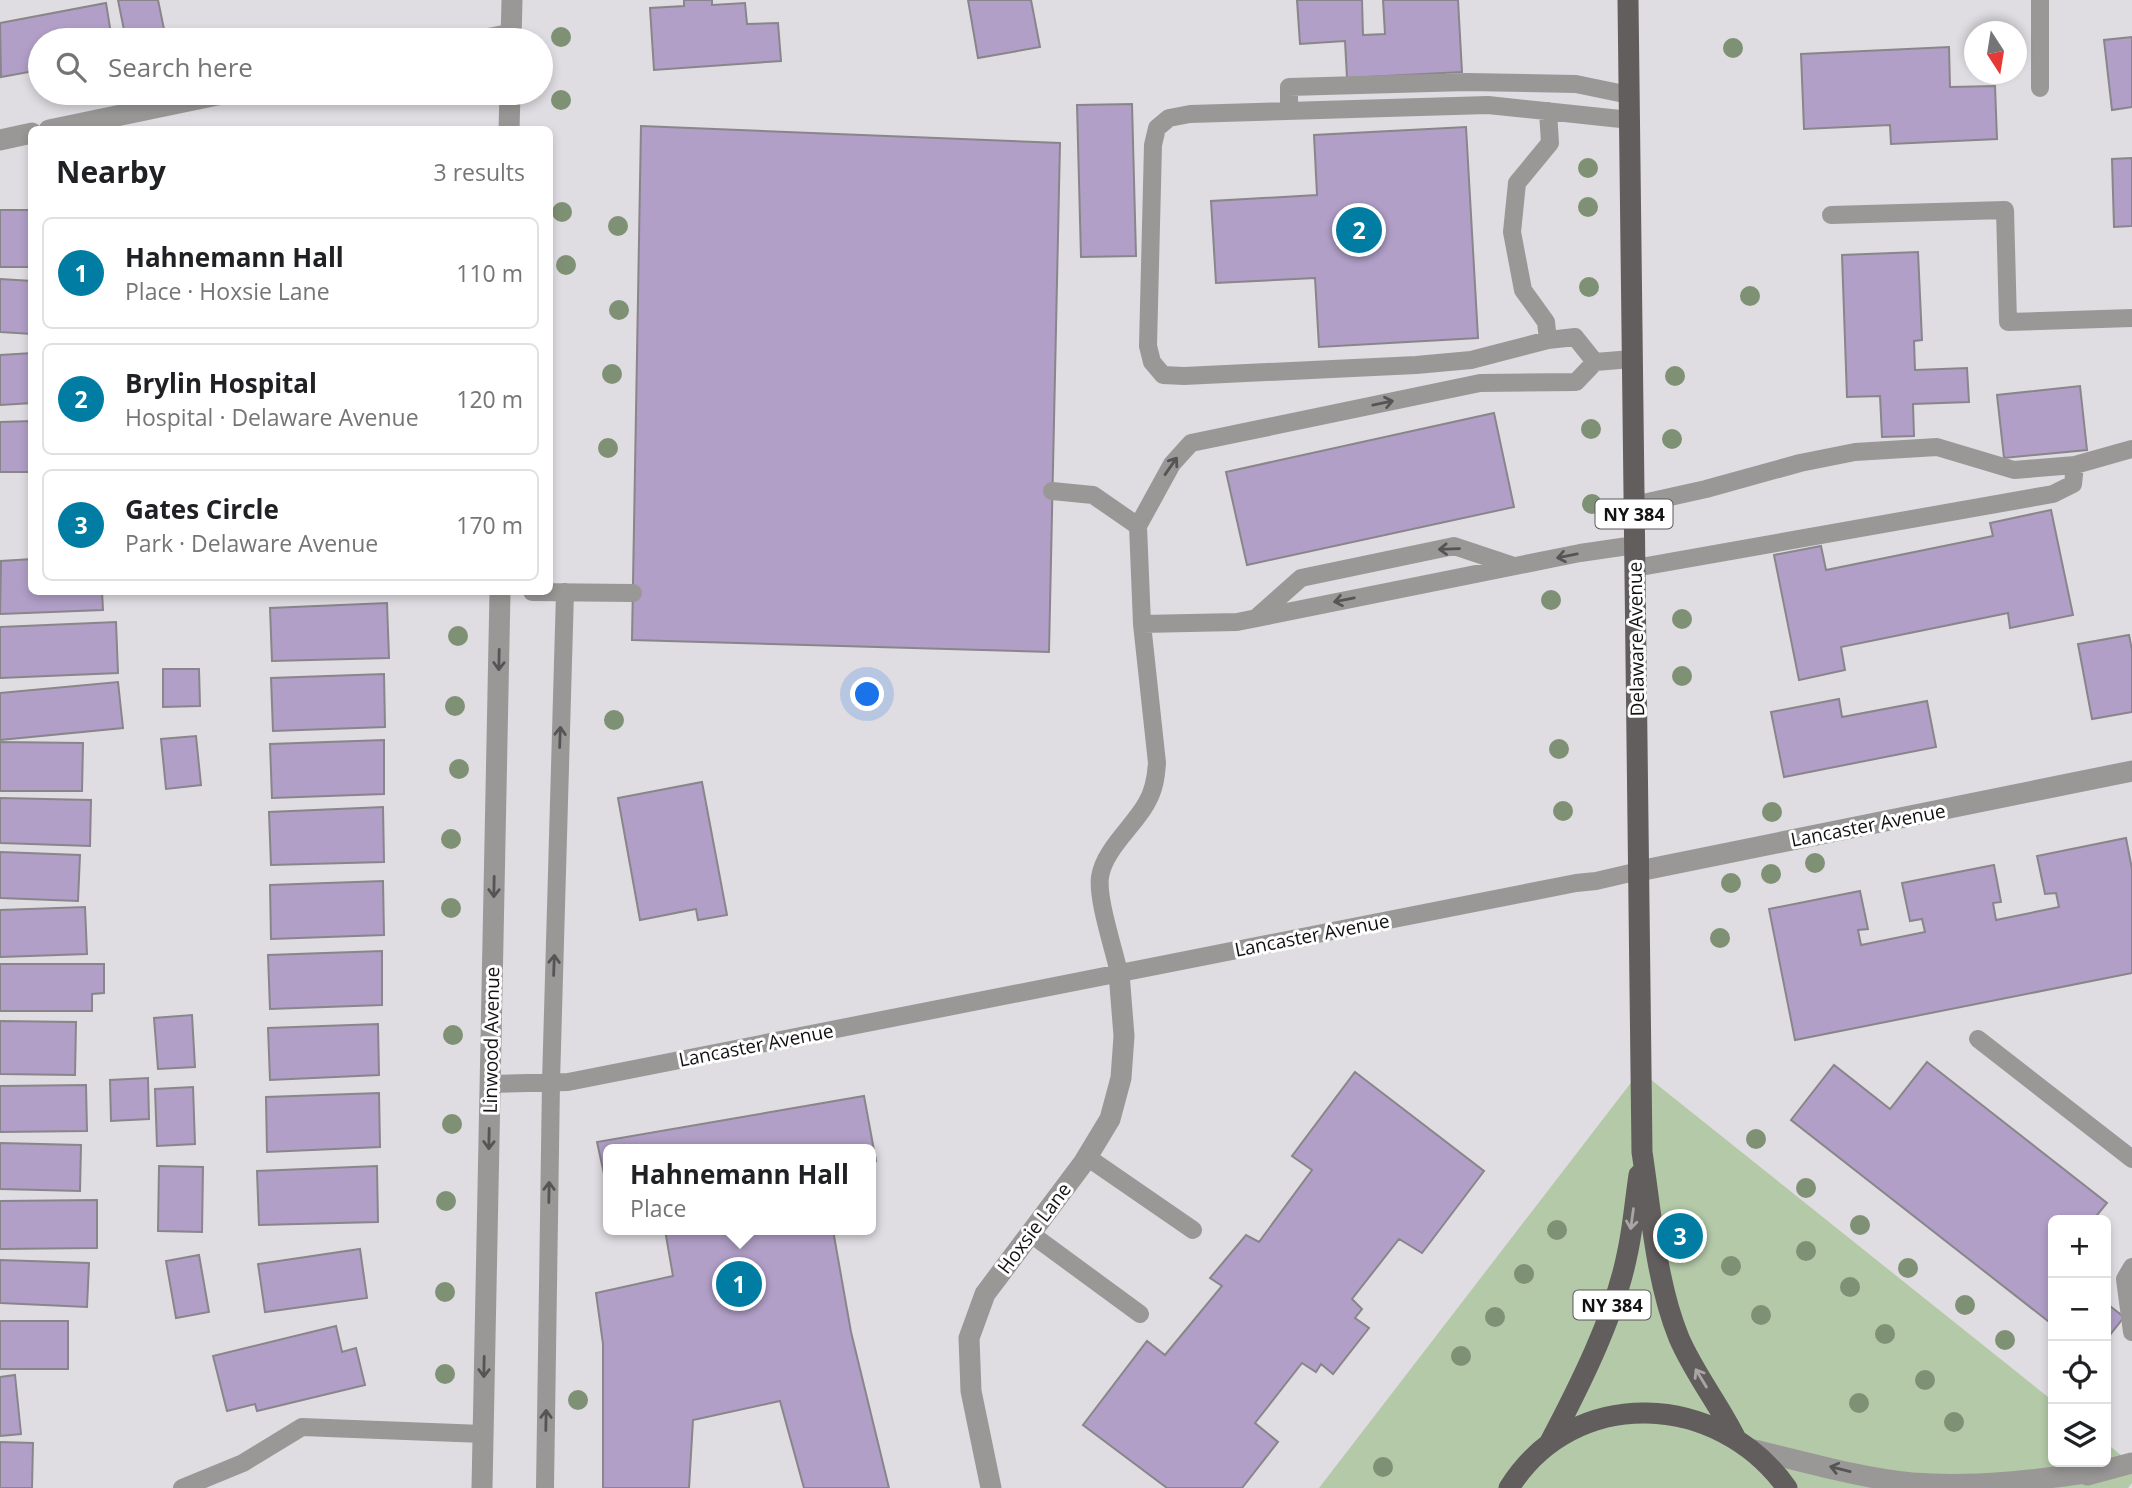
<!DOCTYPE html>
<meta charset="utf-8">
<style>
body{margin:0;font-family:"Open Sans",sans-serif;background:#f2f2f2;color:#202124}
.controls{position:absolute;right:21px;bottom:21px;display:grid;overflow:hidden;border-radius:10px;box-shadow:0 4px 10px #0003}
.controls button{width:63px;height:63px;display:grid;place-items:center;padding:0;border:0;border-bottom:2px solid #e0e0e0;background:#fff;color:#202124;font:35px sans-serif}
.compass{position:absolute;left:1964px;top:21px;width:63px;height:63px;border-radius:50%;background:#fff;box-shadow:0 4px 10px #0003;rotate:168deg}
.you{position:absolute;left:868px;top:695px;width:24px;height:24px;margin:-18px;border:5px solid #fff;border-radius:50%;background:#1a73e8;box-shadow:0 0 0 10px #1a73e833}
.badge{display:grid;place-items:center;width:46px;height:46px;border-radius:50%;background:#017ca3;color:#fff;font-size:23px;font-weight:700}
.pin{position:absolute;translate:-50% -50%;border:4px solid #fff;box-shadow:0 2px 7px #0006}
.popup{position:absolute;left:603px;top:1144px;width:273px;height:91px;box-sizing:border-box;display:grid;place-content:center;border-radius:10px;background:#fff;filter:drop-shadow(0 2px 5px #0005);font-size:23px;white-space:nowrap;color:#757577}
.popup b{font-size:26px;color:#202124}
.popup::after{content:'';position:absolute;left:50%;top:100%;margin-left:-14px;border:14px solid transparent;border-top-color:#fff}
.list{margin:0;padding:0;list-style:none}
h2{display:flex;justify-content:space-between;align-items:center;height:91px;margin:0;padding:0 28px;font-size:30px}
h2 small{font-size:23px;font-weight:400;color:#757577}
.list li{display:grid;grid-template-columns:46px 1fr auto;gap:21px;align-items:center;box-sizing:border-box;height:112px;margin:0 14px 14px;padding:0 14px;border:2px solid #e0e0e0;border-radius:10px}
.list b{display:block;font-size:26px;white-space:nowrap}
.list p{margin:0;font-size:23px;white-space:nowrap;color:#757577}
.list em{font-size:23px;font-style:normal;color:#757577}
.icon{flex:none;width:38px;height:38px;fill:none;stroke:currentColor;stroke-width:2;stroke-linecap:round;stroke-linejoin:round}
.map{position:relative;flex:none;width:2132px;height:1488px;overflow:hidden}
.search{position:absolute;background:#fff;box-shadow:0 4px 10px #0003;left:28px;top:28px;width:525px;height:77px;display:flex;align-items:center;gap:18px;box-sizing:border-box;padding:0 24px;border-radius:38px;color:#757577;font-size:26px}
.panel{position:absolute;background:#fff;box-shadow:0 4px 10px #0003;left:28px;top:126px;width:525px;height:469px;border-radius:10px}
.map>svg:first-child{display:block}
</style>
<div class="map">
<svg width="2132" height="1488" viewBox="0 0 2132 1488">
<rect width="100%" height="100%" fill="#dfdde2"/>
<path fill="#b3c9a8" d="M 1640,1071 L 2053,1401 L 2053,1462 L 2106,1462 L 2106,1443 L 2132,1464 L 2132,1483 L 2128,1488 L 1319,1488 Z"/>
<path fill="#b19fc7" stroke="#88868a" stroke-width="2" d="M 118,0 L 158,0 L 165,34 L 126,40 Z
M 684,0 L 712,0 L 712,5 L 745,3 L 747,24 L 778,23 L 781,61 L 654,70 L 650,8 L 684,6 Z
M 968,0 L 1031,0 L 1040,47 L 978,58 Z
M 1297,0 L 1362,0 L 1363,35 L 1385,34 L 1383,0 L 1458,0 L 1462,72 L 1347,78 L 1345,41 L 1300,44 Z
M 106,3 L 112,40 L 40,40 L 40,70 L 1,77 L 0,23 Z
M 2132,37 L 2132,107 L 2112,110 L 2104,40 Z
M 1949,47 L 1950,87 L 1995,86 L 1997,139 L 1891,144 L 1890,125 L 1804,129 L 1801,54 Z
M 1132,104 L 1136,256 L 1081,257 L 1077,105 Z
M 641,126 L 1060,143 L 1049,652 L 632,640 Z
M 1466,127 L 1478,338 L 1319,347 L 1315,278 L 1216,283 L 1211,201 L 1317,195 L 1314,135 Z
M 2132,158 L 2132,226 L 2114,227 L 2112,159 Z
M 0,210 L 32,210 L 32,267 L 0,267 Z
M 1918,252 L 1922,340 L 1914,341 L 1915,370 L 1967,368 L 1969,402 L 1913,404 L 1914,436 L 1882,437 L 1880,396 L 1847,397 L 1842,255 Z
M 0,279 L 32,281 L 32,334 L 0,332 Z
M 32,353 L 32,403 L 0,405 L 0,355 Z
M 2080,386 L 2087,450 L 2004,458 L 1997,395 Z
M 1494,413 L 1514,507 L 1247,565 L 1226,472 Z
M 32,421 L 32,472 L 0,472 L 0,422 Z
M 2051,510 L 2073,615 L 2010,628 L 2008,613 L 1841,647 L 1845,670 L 1799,680 L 1774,555 L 1821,546 L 1826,570 L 1993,536 L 1990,523 Z
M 32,559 L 32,592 L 102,592 L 103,610 L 0,614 L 1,561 Z
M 277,592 L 361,592 L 277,594 Z
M 387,603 L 389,658 L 272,661 L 270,608 Z
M 116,622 L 118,673 L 0,678 L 0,627 Z
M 2129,635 L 2132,650 L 2132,712 L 2092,719 L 2078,644 Z
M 163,669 L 199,669 L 200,706 L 163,707 Z
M 384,674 L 385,727 L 273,731 L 271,678 Z
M 118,682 L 123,728 L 0,740 L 0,693 Z
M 1839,699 L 1842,717 L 1927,701 L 1936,747 L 1784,777 L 1771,712 Z
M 196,736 L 201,785 L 166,789 L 161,739 Z
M 384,740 L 384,794 L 272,798 L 270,744 Z
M 0,742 L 83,743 L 82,791 L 0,791 Z
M 702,782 L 727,915 L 698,920 L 696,909 L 640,920 L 618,798 Z
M 0,798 L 91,800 L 90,846 L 0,843 Z
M 383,807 L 384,862 L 271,865 L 269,812 Z
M 2126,838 L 2132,869 L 2132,973 L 1795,1040 L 1769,909 L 1860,891 L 1868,929 L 1858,930 L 1861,945 L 1925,932 L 1922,919 L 1910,921 L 1902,883 L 1994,865 L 2001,902 L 1993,903 L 1996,920 L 2059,907 L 2056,893 L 2045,894 L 2037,856 Z
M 0,852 L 80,855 L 78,901 L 0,898 Z
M 383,881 L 384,935 L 271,939 L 270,885 Z
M 85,907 L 87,954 L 0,957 L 0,910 Z
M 382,951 L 382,1005 L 270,1009 L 268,955 Z
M 0,964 L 104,964 L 104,993 L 92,994 L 92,1011 L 0,1011 Z
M 192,1015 L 195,1067 L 158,1069 L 154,1018 Z
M 0,1021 L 76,1022 L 75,1075 L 0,1074 Z
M 378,1024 L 379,1075 L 270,1080 L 268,1028 Z
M 1927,1062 L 2107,1203 L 2093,1220 L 2053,1220 L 2053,1271 L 2050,1275 L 2053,1277 L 2053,1325 L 1791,1120 L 1834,1065 L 1890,1109 Z
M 1355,1072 L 1484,1171 L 1422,1253 L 1399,1239 L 1352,1299 L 1362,1309 L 1355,1318 L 1369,1328 L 1333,1374 L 1321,1364 L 1316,1372 L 1302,1363 L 1255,1423 L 1278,1442 L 1242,1488 L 1167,1488 L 1083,1425 L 1147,1341 L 1165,1355 L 1222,1286 L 1210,1278 L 1246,1235 L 1259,1242 L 1312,1170 L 1292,1156 Z
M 148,1078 L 149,1119 L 111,1121 L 110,1080 Z
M 86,1085 L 87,1131 L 0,1132 L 0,1086 Z
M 193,1087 L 195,1144 L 157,1146 L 155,1089 Z
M 379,1093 L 380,1147 L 267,1152 L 266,1097 Z
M 864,1096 L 876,1161 L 870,1163 L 870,1149 L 608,1149 L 608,1192 L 597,1142 Z
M 0,1143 L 81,1145 L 80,1191 L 0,1189 Z
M 159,1166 L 203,1167 L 202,1232 L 158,1231 Z
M 377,1166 L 378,1222 L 259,1225 L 257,1171 Z
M 97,1200 L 97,1248 L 0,1249 L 0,1201 Z
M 665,1230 L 833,1230 L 851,1332 L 889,1488 L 804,1488 L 780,1401 L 693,1420 L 689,1488 L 603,1488 L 603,1344 L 596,1293 L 673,1276 Z
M 360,1249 L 367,1298 L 265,1312 L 258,1264 Z
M 199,1255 L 209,1312 L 176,1318 L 166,1261 Z
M 0,1260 L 89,1263 L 87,1307 L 0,1303 Z
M 2106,1303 L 2124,1317 L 2106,1340 Z
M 0,1321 L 68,1321 L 68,1369 L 0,1369 Z
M 336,1326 L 342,1352 L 356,1348 L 365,1385 L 257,1411 L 255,1404 L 227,1411 L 213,1356 Z
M 15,1375 L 21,1434 L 0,1436 L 0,1377 Z
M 0,1442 L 33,1443 L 32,1488 L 0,1488 Z"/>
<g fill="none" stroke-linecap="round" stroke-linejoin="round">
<path stroke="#9a9897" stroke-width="18" d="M 2040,88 L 2040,0
M 1289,110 L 1289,87 L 1467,82 L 1576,84 L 1629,95
M 1831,215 L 2005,210 L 2008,322 L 2132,318
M 1548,340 L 1546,322 L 1523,290 L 1512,232 L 1517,183 L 1550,143 L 1548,111
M 1595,362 L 1575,337 L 1548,340 L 1471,360 L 1416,365 L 1184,376 L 1163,375 L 1152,362 L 1148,346 L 1153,145 L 1157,128 L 1169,118 L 1190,114 L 1488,105 L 1630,120
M 1052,491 L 1093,495 L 1138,526
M 1634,505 L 1706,489 L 1800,463 L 1855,452 L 1937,447 L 2014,470 L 2075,465 L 2132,449
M 1635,568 L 2053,494 L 2073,484 L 2075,465
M 532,592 L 633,593
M 1256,618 L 1301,578 L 1454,546 L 1511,565
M 1142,624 L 1237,622 L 1580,553 L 1635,545
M 1119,973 C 1114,949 1097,900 1100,877 C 1104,850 1133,827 1146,804 C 1154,791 1156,778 1157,763 L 1142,624 L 1138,526 L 1172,464 L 1191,443 L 1480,383 L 1576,382 L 1595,362 L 1632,359
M 1978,1039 L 2132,1159
M 490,1084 L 568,1082 L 1576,883 L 1596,881 L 1639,871
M 1087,1157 L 1193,1230
M 1031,1234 L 1140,1314
M 2132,1267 L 2125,1279 L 2132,1332
M 182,1488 L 243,1463 L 302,1427 L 483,1434
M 545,1488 L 551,1082 L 565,592"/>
<path stroke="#9a9897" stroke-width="21" d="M 481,40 L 511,34
M 511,40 L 512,0
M 49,130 L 227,93
M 509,130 L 510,93
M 0,140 L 32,133
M 1639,871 L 2132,771
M 1754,1450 C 1806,1462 1859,1478 1912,1483 C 1975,1488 2037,1480 2100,1471
M 2087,1475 L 2132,1463
M 482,1488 L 500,592
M 991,1488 L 971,1391 L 969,1338 L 985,1294 L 1084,1162 L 1110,1119 L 1121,1078 L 1124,1036 L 1119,973"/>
<path stroke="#625e5d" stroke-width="21" d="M 1628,0 L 1642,1152 C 1651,1211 1656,1282 1679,1338 C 1694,1373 1718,1403 1735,1437
M 1549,1444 C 1578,1389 1615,1316 1627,1255 C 1633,1229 1635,1201 1639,1175
M 1509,1488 C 1574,1384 1719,1392 1787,1488"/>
</g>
<g fill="#7f9175">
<circle cx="561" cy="37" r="10"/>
<circle cx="1733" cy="48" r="10"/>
<circle cx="561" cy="100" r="10"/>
<circle cx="1588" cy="168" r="10"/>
<circle cx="1588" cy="207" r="10"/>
<circle cx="562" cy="212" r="10"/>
<circle cx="618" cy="226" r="10"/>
<circle cx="566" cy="265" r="10"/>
<circle cx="1589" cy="287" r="10"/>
<circle cx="1750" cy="296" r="10"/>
<circle cx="619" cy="310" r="10"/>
<circle cx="612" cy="374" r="10"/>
<circle cx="1675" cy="376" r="10"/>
<circle cx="1591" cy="429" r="10"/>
<circle cx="1672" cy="439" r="10"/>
<circle cx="608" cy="448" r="10"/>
<circle cx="1592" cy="504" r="10"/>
<circle cx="1551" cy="600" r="10"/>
<circle cx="1682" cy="619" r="10"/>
<circle cx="458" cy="636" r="10"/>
<circle cx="1682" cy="676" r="10"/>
<circle cx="455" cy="706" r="10"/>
<circle cx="614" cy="720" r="10"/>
<circle cx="1559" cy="749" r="10"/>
<circle cx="459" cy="769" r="10"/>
<circle cx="1563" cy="811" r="10"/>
<circle cx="1772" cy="812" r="10"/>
<circle cx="451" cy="839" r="10"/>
<circle cx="1815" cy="863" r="10"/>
<circle cx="1771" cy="874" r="10"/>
<circle cx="1731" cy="883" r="10"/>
<circle cx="451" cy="908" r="10"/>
<circle cx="1720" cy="938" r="10"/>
<circle cx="453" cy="1035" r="10"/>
<circle cx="452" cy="1124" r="10"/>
<circle cx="1756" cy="1139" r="10"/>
<circle cx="1806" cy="1188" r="10"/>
<circle cx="446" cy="1201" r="10"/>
<circle cx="1860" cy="1225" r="10"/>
<circle cx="1557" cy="1230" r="10"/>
<circle cx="1806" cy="1251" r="10"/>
<circle cx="1731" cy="1266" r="10"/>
<circle cx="1908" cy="1268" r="10"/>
<circle cx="1524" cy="1274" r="10"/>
<circle cx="1850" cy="1287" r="10"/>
<circle cx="445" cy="1292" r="10"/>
<circle cx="1965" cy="1305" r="10"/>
<circle cx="1761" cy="1315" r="10"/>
<circle cx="1495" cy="1317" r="10"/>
<circle cx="1885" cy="1334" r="10"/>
<circle cx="2005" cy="1340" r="10"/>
<circle cx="1461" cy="1356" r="10"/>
<circle cx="445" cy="1374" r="10"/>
<circle cx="1925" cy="1380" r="10"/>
<circle cx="578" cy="1400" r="10"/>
<circle cx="1859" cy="1403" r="10"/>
<circle cx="1954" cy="1422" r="10"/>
<circle cx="1383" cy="1467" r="10"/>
</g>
<defs><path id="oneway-shaft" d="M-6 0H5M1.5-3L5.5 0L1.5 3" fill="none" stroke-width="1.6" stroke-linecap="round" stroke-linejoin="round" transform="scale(1.75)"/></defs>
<g stroke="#565455">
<use href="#oneway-shaft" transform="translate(1383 403) rotate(-12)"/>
<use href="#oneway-shaft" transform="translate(1171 466) rotate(-55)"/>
<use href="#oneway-shaft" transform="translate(1449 549) rotate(178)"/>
<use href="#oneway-shaft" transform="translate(1567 556) rotate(169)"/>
<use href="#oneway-shaft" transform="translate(1344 600) rotate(169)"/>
<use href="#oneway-shaft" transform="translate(499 660) rotate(91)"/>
<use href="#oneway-shaft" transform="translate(560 737) rotate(-88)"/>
<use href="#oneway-shaft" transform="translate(494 887) rotate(91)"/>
<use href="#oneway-shaft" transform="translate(554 965) rotate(-88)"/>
<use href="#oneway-shaft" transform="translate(489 1139) rotate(91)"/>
<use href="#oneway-shaft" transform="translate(549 1192) rotate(-89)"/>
<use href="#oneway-shaft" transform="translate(484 1367) rotate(91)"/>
<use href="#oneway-shaft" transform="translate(546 1420) rotate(-89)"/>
<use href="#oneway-shaft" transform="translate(1840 1469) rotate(-166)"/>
</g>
<g stroke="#a9a6a6">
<use href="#oneway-shaft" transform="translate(1632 1219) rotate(98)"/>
<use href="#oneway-shaft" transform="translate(1701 1378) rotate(-121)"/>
</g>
<g text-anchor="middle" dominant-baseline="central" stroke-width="6" stroke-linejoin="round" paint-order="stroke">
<g fill="#fff" stroke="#59585a" stroke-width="2">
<rect x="1595.5" y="499.5" width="77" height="29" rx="5"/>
<rect x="1573.5" y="1290.5" width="77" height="29" rx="5"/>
</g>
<g font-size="18" font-weight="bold" fill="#121113">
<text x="1634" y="514">NY 384</text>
<text x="1612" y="1305">NY 384</text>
</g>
<g font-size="19" fill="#121113" stroke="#fff">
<text transform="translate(1636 639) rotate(-91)">Delaware Avenue</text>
<text transform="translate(1868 825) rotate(-11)">Lancaster Avenue</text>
<text transform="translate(1312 935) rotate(-11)">Lancaster Avenue</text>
<text transform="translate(491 1040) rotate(-89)">Linwood Avenue</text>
<text transform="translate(756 1045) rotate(-11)">Lancaster Avenue</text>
<text transform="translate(1034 1228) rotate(-53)">Hoxsie Lane</text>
</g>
</g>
</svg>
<div class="controls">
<button>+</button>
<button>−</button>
<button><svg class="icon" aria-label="locate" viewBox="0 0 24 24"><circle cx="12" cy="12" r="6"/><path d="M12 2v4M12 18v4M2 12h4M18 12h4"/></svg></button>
<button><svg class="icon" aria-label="layers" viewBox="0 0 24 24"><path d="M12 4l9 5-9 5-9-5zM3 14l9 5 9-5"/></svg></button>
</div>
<svg class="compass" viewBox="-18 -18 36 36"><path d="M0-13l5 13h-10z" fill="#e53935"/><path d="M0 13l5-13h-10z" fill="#757577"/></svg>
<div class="you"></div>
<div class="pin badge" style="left:739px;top:1284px">1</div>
<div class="popup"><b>Hahnemann Hall</b>Place</div>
<div class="pin badge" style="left:1359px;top:230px">2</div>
<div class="pin badge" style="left:1680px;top:1236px">3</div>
<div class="search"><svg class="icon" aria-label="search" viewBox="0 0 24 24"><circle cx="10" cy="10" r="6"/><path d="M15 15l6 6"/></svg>Search here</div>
<section class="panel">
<h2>Nearby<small>3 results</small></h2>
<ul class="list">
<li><span class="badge">1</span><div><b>Hahnemann Hall</b><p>Place · Hoxsie Lane</p></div><em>110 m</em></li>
<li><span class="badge">2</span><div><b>Brylin Hospital</b><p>Hospital · Delaware Avenue</p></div><em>120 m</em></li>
<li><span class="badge">3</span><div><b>Gates Circle</b><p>Park · Delaware Avenue</p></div><em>170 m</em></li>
</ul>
</section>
</div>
